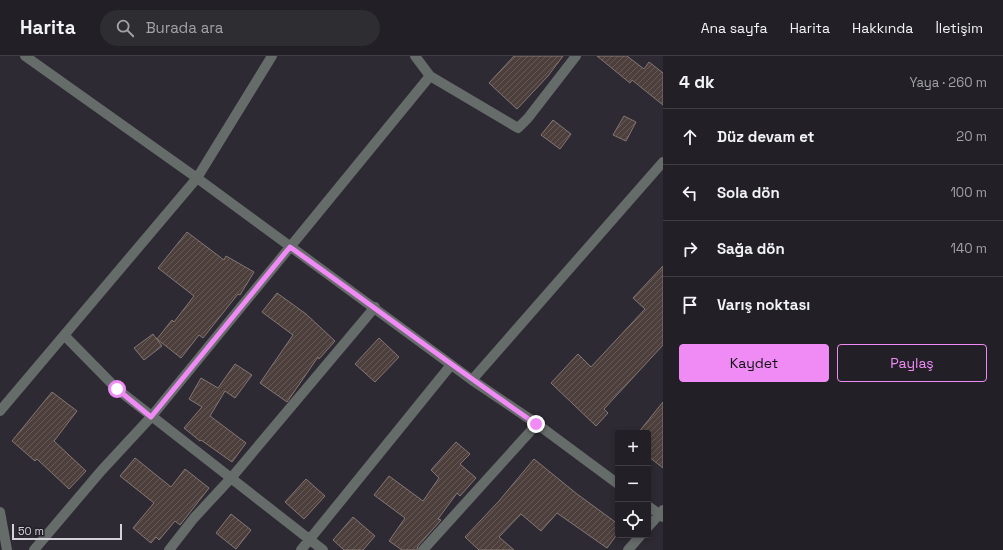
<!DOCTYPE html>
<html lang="tr">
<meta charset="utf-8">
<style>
body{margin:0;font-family:"Space Grotesk",sans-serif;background:#2e2d32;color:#f1f3f6}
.controls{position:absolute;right:12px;bottom:12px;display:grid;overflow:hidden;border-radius:4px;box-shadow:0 2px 6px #0003}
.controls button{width:36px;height:36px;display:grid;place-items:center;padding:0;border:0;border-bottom:1px solid #3f3e43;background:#222026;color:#f1f3f6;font:20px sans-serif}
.scale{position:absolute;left:12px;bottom:10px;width:110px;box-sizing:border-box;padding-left:4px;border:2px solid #d4d2d9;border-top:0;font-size:11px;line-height:14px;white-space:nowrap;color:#d4d2d9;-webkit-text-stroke:3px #232029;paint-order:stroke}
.stop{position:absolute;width:12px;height:12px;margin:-9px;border:3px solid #f08bf6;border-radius:50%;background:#fff}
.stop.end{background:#f08bf6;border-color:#fff;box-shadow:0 1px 4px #0008}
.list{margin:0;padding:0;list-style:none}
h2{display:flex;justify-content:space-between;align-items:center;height:52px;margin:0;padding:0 16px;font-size:17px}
h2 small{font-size:13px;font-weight:400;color:#a2a3a7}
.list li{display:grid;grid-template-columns:26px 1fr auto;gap:12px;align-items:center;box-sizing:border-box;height:56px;padding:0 16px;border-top:1px solid #3f3e43}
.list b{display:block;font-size:15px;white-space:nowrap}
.list em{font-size:13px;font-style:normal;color:#a2a3a7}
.actions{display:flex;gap:8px;padding:12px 16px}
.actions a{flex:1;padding:9px 0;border:1px solid #f08bf6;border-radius:4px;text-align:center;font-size:14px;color:#f08bf6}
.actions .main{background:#f08bf6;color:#111}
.icon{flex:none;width:22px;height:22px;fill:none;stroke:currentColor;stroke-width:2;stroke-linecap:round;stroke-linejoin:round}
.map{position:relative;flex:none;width:663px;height:494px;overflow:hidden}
header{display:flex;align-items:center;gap:24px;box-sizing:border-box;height:56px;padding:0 20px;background:#222026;border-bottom:1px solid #3f3e43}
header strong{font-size:19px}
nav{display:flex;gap:22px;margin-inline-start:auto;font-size:14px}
.search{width:280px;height:36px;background:#2e2d32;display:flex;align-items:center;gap:10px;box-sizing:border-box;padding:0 14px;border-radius:22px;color:#a2a3a7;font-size:15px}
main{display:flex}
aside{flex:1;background:#222026}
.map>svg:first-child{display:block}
</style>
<header>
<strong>Harita</strong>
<div class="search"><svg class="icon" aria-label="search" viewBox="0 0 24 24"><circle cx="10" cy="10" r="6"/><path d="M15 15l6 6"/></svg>Burada ara</div>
<nav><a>Ana sayfa</a><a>Harita</a><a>Hakkında</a><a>İletişim</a></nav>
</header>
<main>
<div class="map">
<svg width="663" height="494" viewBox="0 0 663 494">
<defs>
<pattern id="building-hatch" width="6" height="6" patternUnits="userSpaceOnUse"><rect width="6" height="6" fill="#4c3f3c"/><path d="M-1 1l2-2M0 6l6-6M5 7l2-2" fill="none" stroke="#655a58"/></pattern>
</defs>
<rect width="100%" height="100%" fill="#2d2a33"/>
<path fill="url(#building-hatch)" stroke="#857773" d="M 514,0 L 563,0 L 548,20 L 517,53 L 489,27 Z
M 597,0 L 627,0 L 644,13 L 649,6 L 663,17 L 663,49 L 632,24 L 630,27 Z
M 624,60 L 636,66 L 626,85 L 613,79 Z
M 553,64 L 571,78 L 560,93 L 541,79 Z
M 187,176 L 224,204 L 226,200 L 254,216 L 240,239 L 238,238 L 203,282 L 199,279 L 181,302 L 157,283 L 172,264 L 174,266 L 194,240 L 158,212 Z
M 663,210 L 663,289 L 604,353 L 608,357 L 596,370 L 551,327 L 578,298 L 591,311 L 645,253 L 633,242 Z
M 277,237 L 306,258 L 335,285 L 319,303 L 318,301 L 287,346 L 260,327 L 293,279 L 262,256 Z
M 153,278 L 162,290 L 144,304 L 134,292 Z
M 379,282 L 399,301 L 375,326 L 355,308 Z
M 235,308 L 252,319 L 235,342 L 225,335 L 210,360 L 246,387 L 232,406 L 201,384 L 200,385 L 184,372 L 202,351 L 189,343 L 201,322 L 218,332 Z
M 52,336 L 77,355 L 54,385 L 86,415 L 69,433 L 37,403 L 35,405 L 12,385 Z
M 663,346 L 663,412 L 648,400 L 648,377 L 638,377 Z
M 456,386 L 470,398 L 460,408 L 476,422 L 460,440 L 457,437 L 438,463 L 441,464 L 418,490 L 417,494 L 402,494 L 389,485 L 405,462 L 374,439 L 389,420 L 423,445 L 439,422 L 431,414 Z
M 135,402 L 171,431 L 185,413 L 209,432 L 180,469 L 175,465 L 159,484 L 156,481 L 151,487 L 133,472 L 154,447 L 120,420 Z
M 534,403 L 577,438 L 618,468 L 618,477 L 607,492 L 557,457 L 541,475 L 521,458 L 499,481 L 514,494 L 479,494 L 465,481 L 499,445 Z
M 306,423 L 325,440 L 304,463 L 285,446 Z
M 231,458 L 251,474 L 236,493 L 216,477 Z
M 353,461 L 375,480 L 363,494 L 344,494 L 333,484 Z"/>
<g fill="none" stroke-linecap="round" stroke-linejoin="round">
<path stroke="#666c6a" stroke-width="10" d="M 25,0 L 197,122 L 472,324 L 537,368 L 618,428
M 415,0 L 430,20 L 518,72 L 528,62 L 576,0
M 64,279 L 117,333 L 323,494
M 472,324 L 663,106
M 0,355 L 197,122 L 272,0
M 648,450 L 663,461
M 0,456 L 7,494
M 648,471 L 663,454
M 34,494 L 101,415 L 151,361 L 430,20
M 169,494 L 194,462 L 232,421 L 375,251
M 301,494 L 451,309
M 423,494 L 537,368
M 628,494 L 641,479"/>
</g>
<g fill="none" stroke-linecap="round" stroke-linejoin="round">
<path stroke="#f08bf6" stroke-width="5" d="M 117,333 L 151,361 L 290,191 C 373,250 453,311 536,368"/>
</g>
</svg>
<div class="controls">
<button>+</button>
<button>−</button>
<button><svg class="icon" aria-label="locate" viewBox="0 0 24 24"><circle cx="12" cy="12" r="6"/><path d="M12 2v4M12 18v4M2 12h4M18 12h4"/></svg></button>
</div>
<div class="scale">50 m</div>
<div class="stop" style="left:117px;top:333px"></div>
<div class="stop end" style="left:536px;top:368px"></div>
</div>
<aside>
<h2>4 dk<small>Yaya · 260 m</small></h2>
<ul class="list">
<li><svg class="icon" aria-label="ahead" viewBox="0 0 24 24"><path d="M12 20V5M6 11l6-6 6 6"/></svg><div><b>Düz devam et</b></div><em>20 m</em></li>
<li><svg class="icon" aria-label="left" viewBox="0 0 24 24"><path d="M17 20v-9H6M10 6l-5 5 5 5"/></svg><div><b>Sola dön</b></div><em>100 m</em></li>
<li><svg class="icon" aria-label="right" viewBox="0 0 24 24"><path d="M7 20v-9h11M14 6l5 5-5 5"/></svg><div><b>Sağa dön</b></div><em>140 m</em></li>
<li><svg class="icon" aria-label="arrive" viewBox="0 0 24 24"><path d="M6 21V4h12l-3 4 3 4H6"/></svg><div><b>Varış noktası</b></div></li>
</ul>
<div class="actions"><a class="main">Kaydet</a><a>Paylaş</a></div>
</aside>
</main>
